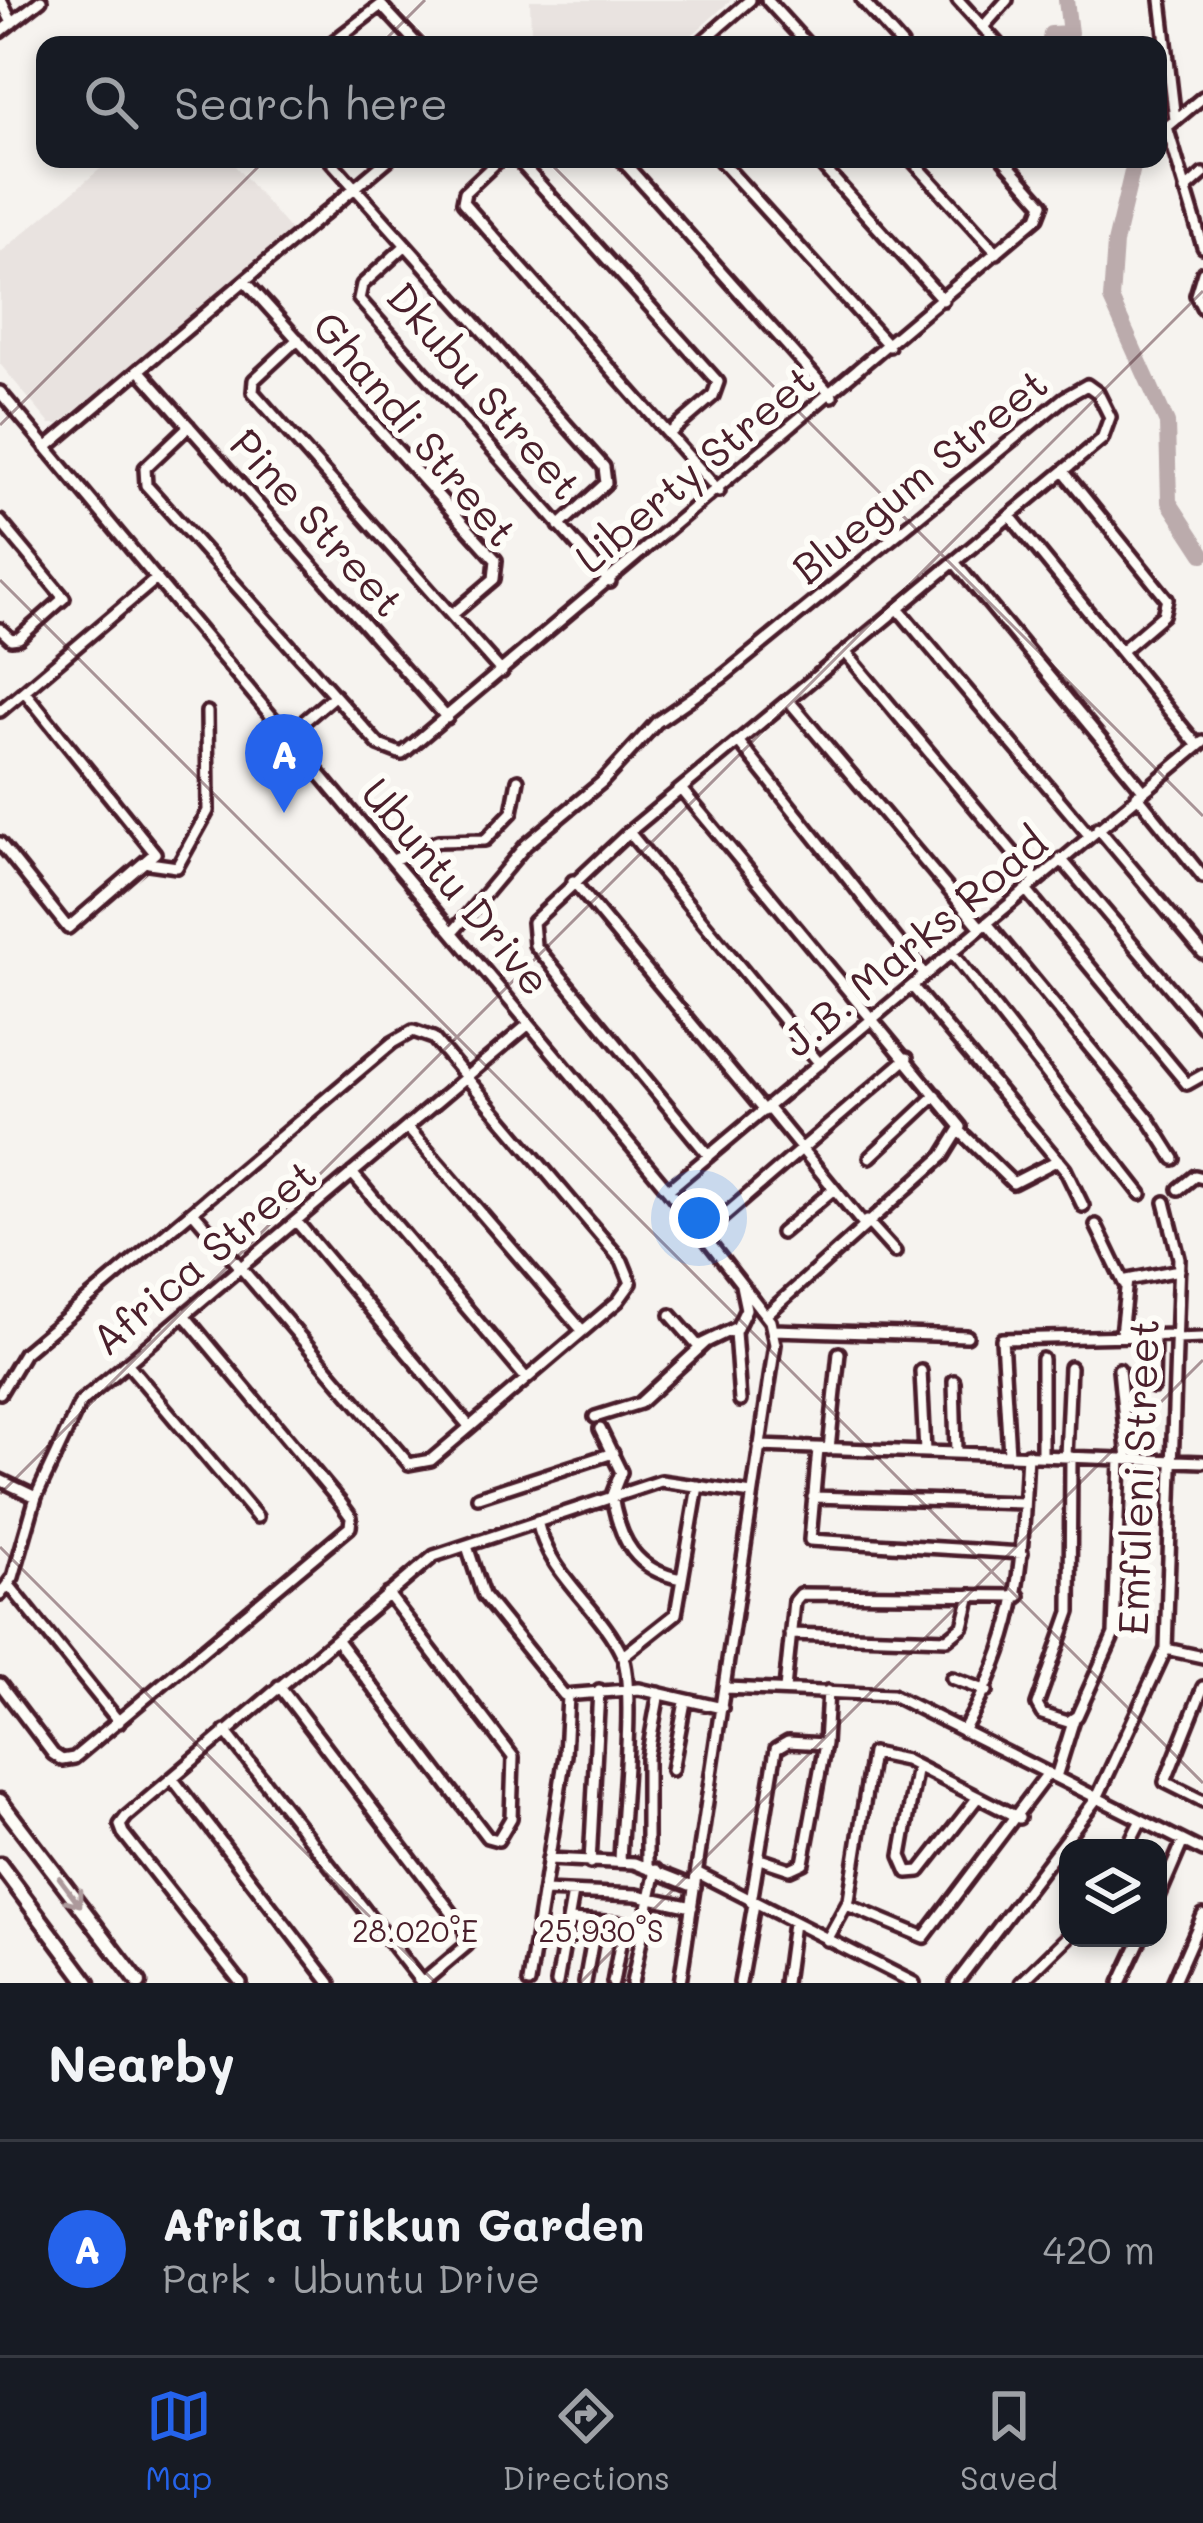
<!DOCTYPE html>
<meta charset="utf-8">
<style>
body{margin:0;font-family:Mali,sans-serif;background:#242831;color:#f1f3f6}
.controls{position:absolute;right:36px;bottom:36px;display:grid;overflow:hidden;border-radius:24px;box-shadow:0 6px 18px #0003}
.controls button{width:108px;height:108px;display:grid;place-items:center;padding:0;border:0;border-bottom:3px solid #363941;background:#171b24;color:#f1f3f6;font:60px sans-serif}
.you{position:absolute;left:699px;top:1218px;width:42px;height:42px;margin:-30px;border:9px solid #fff;border-radius:50%;background:#1a73e8;box-shadow:0 0 0 18px #1a73e833}
.badge{display:grid;place-items:center;width:78px;height:78px;border-radius:50%;background:#2563eb;color:#fff;font-size:39px;font-weight:700}
.pin{position:absolute;translate:-50% -99px;filter:drop-shadow(0 3px 6px #0008)}
.pin::after{content:'';position:absolute;top:63px;width:42px;height:36px;background:inherit;clip-path:polygon(0 0,100% 0,50% 100%)}
.list{margin:0;padding:0;list-style:none}
h2{display:flex;justify-content:space-between;align-items:center;height:156px;margin:0;padding:0 48px;font-size:51px}
h2 small{font-size:39px;font-weight:400;color:#9ea1a6}
.list li{display:grid;grid-template-columns:78px 1fr auto;gap:36px;align-items:center;box-sizing:border-box;height:216px;padding:0 48px;border-top:3px solid #363941}
.list b{display:block;font-size:45px;white-space:nowrap}
.list p{margin:0;font-size:39px;white-space:nowrap;color:#9ea1a6}
.list em{font-size:39px;font-style:normal;color:#9ea1a6}
.icon{flex:none;width:66px;height:66px;fill:none;stroke:currentColor;stroke-width:2;stroke-linecap:round;stroke-linejoin:round}
.map{position:relative;flex:none;width:1203px;height:1983px;overflow:hidden}
.search{position:absolute;background:#171b24;box-shadow:0 6px 18px #0003;left:36px;right:36px;top:36px;height:132px;display:flex;align-items:center;gap:30px;box-sizing:border-box;padding:0 42px;border-radius:24px;color:#9ea1a6;font-size:45px}
.sheet{height:372px;background:#171b24}
nav{display:flex;justify-content:space-around;align-items:center;box-sizing:border-box;height:168px;border-top:3px solid #363941;background:#171b24;font-size:33px;color:#9ea1a6}
nav a{display:grid;justify-items:center;gap:6px}
nav .on{color:#2563eb}
.map>svg:first-child{display:block}
</style>
<div class="map">
<svg width="1203" height="1983" viewBox="0 0 1203 1983">
<rect width="100%" height="100%" fill="#f6f3ef"/>
<filter id="ink" filterUnits="userSpaceOnUse"><feTurbulence type="fractalNoise" baseFrequency=".00833" numOctaves="2"/><feDisplacementMap in="SourceGraphic" scale="24" xChannelSelector="R" yChannelSelector="G"/><feConvolveMatrix kernelMatrix="1 2 1 2 8 2 1 2 1" color-interpolation-filters="sRGB"/></filter>
<g filter="url(#ink)">
<path fill="#e9e3e0" d="M 530,0 L 731,0 L 681,45 L 541,45 L 531,33 Z
M 112,159 L 229,159 L 292,232 L 59,424 L 50,424 L 0,364 L 0,253 Z"/>
<g fill="none" stroke-linecap="round" stroke-linejoin="round">
<path stroke="#bbabac" stroke-width="16" d="M 1049,45 L 1051,34 L 1070,33 L 1066,0
M 1135,159 L 1115,243 L 1111,299 L 1167,423 L 1169,502 L 1203,554"/>
<defs>
<path id="minor" d="M 1,0 L 12,23
M 767,0 L 808,45
M 862,0 L 902,45
M 958,0 L 999,45
M 1161,0 L 1175,120
M 983,27 L 1007,0
M 0,32 L 41,0
M 329,45 L 381,5 L 418,45
M 698,45 L 750,0
M 1203,97 L 1167,127 L 1203,247
M 329,159 L 604,467 L 606,483 L 559,526
M 500,159 L 465,192 L 463,202 L 719,491
M 517,159 L 718,382 L 713,396 L 670,433
M 621,159 L 832,396
M 719,159 L 889,346
M 816,159 L 943,300
M 911,159 L 997,253
M 1185,190 L 1203,174
M 406,245 L 362,285 L 359,299 L 610,582
M 1203,272 L 1196,295 L 1203,309
M 245,281 L 496,560 L 494,579 L 453,614
M 298,339 L 254,380 L 253,392 L 502,672
M 139,370 L 447,718
M 0,392 L 668,1190 L 770,1321 L 775,1344 L 680,1983
M 189,426 L 145,468 L 146,485 L 379,745 L 402,754 L 1038,217 L 1043,204 L 1003,159
M 46,448 L 389,159
M 1064,472 L 1167,599 L 1163,615 L 1121,651
M 1010,516 L 1198,746
M 0,521 L 64,598 L 19,638 L 11,639 L 0,629
M 955,563 L 1143,790
M 899,610 L 1089,835
M 846,653 L 1037,881
M 24,691 L 156,579
M 789,701 L 981,928
M 0,711 L 24,691 L 155,853 L 68,928 L 0,843
M 288,735 L 334,696
M 739,742 L 925,975
M 682,790 L 961,1127 L 943,1156 L 767,1314
M 1137,795 L 1203,877
M 1098,828 L 1203,953
M 629,832 L 820,1064
M 1061,859 L 1203,1027
M 393,860 L 438,841 L 485,840 L 512,812 L 518,780
M 149,863 L 177,867 L 208,811 L 207,712
M 573,881 L 764,1111
M 1026,890 L 1187,1084 L 1203,1075
M 987,923 L 1148,1118 L 1174,1159
M 453,932 L 526,845 L 602,782 L 657,722 L 722,677 L 1064,398 L 1087,385 L 1098,393 L 1110,417 L 1102,439 L 629,832 L 533,922 L 535,945 L 709,1156
M 952,953 L 1141,1194
M 912,986 L 1065,1169 L 1083,1206
M 768,1108 L 863,1224
M 407,1127 L 581,1329
M 961,1132 L 1013,1183 L 1058,1160
M 870,1157 L 936,1095
M 352,1173 L 525,1377
M 1179,1189 L 1195,1176 L 1203,1178
M 668,1190 L 1203,742
M 296,1221 L 469,1426
M 867,1221 L 895,1252
M 1096,1225 L 1124,1283
M 781,1233 L 834,1189
M 703,1234 L 907,1058
M 671,1315 L 698,1346 L 735,1328
M 773,1330 L 967,1336
M 1121,1334 L 1127,1280 L 1179,1270
M 1176,1339 L 1203,1338
M 127,1363 L 257,1517
M 1119,1369 L 1128,1460
M 921,1371 L 925,1452
M 954,1381 L 956,1452
M 1153,1387 L 1154,1335
M 0,1393 L 24,1353 L 392,1043 L 413,1031 L 433,1038 L 622,1261 L 631,1283 L 618,1301 L 431,1460 L 409,1464 L 193,1212
M 740,1401 L 735,1332 L 746,1309 L 741,1285
M 595,1417 L 640,1403 L 705,1343
M 600,1429 L 621,1472 L 612,1495
M 759,1446 L 1203,1462
M 818,1449 L 810,1540 L 1022,1553
M 829,1449 L 839,1353
M 1009,1454 L 1002,1339 L 1176,1335
M 1042,1455 L 1042,1359
M 1066,1456 L 1070,1367
M 1071,1457 L 1070,1612 L 1037,1705 L 1042,1714 L 1068,1722 L 1077,1716 L 1114,1634 L 1120,1459
M 0,1480 L 36,1497
M 612,1495 C 619,1540 636,1571 682,1579
M 478,1497 L 613,1453
M 813,1497 L 1024,1503
M 537,1521 C 549,1576 599,1606 622,1655 C 636,1686 621,1820 620,1862
M 467,1546 L 483,1595 L 564,1695 L 639,1689 L 722,1708
M 9,1585 L 119,1722
M 0,1595 L 13,1577 L 36,1497 L 80,1403 L 529,1024
M 790,1634 L 947,1639 L 963,1626 L 971,1595
M 336,1639 L 487,1837 L 498,1840 L 511,1818 L 513,1757 L 388,1594
M 1166,1649 L 1203,1657
M 623,1656 L 676,1614 L 698,1486
M 952,1678 L 987,1691
M 0,1684 L 53,1754 L 62,1760 L 74,1758 L 350,1527 L 351,1517 L 340,1502 L 184,1315
M 279,1686 L 465,1930 L 467,1945 L 422,1983
M 1203,1687 L 1165,1782 L 1203,1801
M 726,1688 L 892,1695 L 1203,1851
M 785,1689 L 794,1601 L 800,1594 L 1019,1596
M 225,1731 L 422,1983
M 963,1731 C 1022,1630 1021,1567 1027,1454
M 917,1766 L 901,1856 L 908,1872 L 920,1871 L 978,1797
M 672,1770 L 685,1702
M 1056,1777 L 1074,1719
M 172,1778 L 330,1983
M 1127,1848 L 1141,1820
M 548,1859 L 634,1863 L 695,1887
M 760,1859 L 790,1869 L 803,1863 L 825,1744 L 828,1691
M 590,1863 L 599,1690
M 647,1866 L 647,1758 L 659,1693
M 698,1873 L 914,1983
M 544,1891 L 637,1895 L 692,1907
M 1158,1899 L 1183,1841
M 751,1902 L 776,1749 L 788,1742 L 825,1744
M 847,1905 L 924,1937 L 1048,1773
M 569,1920 L 643,1924
M 827,1940 L 849,1900 L 872,1753 L 905,1760 L 1019,1818
M 241,1983 L 123,1833 L 120,1825 L 126,1817 L 434,1556 L 661,1481 L 752,1494
M 529,1983 L 565,1755 L 568,1696
M 557,1983 L 573,1893
M 585,1983 L 596,1922
M 613,1983 L 624,1923
M 632,1983 L 656,1870
M 740,1983 L 754,1904
M 785,1983 L 793,1923
M 956,1983 L 1097,1798 L 1166,1649 L 1179,1258 L 1165,1202
M 1021,1983 L 1068,1937
M 1120,1983 L 1141,1938
M 1173,1983 L 1203,1915"/>
<path id="major" d="M 0,1801 L 139,1983
M 0,1865 L 88,1983"/>
</defs>
<use href="#minor" stroke="#4a1f2b" stroke-width="18"/>
<use href="#major" stroke="#4a1f2b" stroke-width="21"/>
<use href="#minor" stroke="#fdfcf7" stroke-width="9"/>
<use href="#major" stroke="#fdfcf7" stroke-width="12"/>
</g>
<defs><path id="oneway-shaft" d="M-6 0H5M1.5-3L5.5 0L1.5 3" fill="none" stroke-width="1.6" stroke-linecap="round" stroke-linejoin="round" transform="scale(3)"/></defs>
<use stroke="#ac999b" href="#oneway-shaft" transform="translate(70 1892) rotate(53)"/>
</g>
<path fill="none" stroke="#4a1f2b" stroke-width="3" stroke-opacity="0.45" d="M 387,0 L 432,45M 380,45 L 425,0M 546,159 L 1203,816M 0,425 L 266,159M 0,580 L 1203,1783M 0,1494 L 1203,291M 0,1547 L 436,1983M 580,1983 L 1203,1360"/>
<g text-anchor="middle" dominant-baseline="central" stroke-width="12" stroke-linejoin="round" paint-order="stroke">
<g font-size="42" fill="#4a1f2b" stroke="#fdfcf7">
<text transform="translate(485 390) rotate(49)">Dkubu Street</text>
<text transform="translate(416 428) rotate(50)">Ghandi Street</text>
<text transform="translate(694 468) rotate(-40)">Liberty Street</text>
<text transform="translate(919 475) rotate(-39)">Bluegum Street</text>
<text transform="translate(318 522) rotate(48)">Pine Street</text>
<text transform="translate(457 886) rotate(50)">Ubuntu Drive</text>
<text transform="translate(914 941) rotate(-40)">J.B. Marks Road</text>
<text transform="translate(203 1256) rotate(-40)">Africa Street</text>
<text transform="translate(1137 1477) rotate(-88)">Emfuleni Street</text>
</g>
</g>
<g font-size="30" text-anchor="middle" fill="#4a1f2b" stroke="#fdfcf7" stroke-width="12" stroke-linejoin="round" paint-order="stroke">
<text x="601" y="1942">25.930°S</text>
<text x="415" y="1942">28.020°E</text>
</g>
</svg>
<div class="controls">
<button><svg class="icon" aria-label="layers" viewBox="0 0 24 24"><path d="M12 4l9 5-9 5-9-5zM3 14l9 5 9-5"/></svg></button>
</div>
<div class="you"></div>
<div class="pin badge" style="left:284px;top:813px">A</div>
<div class="search"><svg class="icon" aria-label="search" viewBox="0 0 24 24"><circle cx="10" cy="10" r="6"/><path d="M15 15l6 6"/></svg>Search here</div>
</div>
<section class="sheet">
<h2>Nearby<small></small></h2>
<ul class="list">
<li><span class="badge">A</span><div><b>Afrika Tikkun Garden</b><p>Park · Ubuntu Drive</p></div><em>420 m</em></li>
</ul>
</section>
<nav>
<a class="on"><svg class="icon" aria-label="map" viewBox="0 0 24 24"><path d="M3 6l6-2 6 2 6-2v14l-6 2-6-2-6 2zM9 4v14M15 6v14"/></svg>Map</a>
<a><svg class="icon" aria-label="directions" viewBox="0 0 24 24"><path d="M12 3l9 9-9 9-9-9zM9 14v-3h6M13 9l2 2-2 2"/></svg>Directions</a>
<a><svg class="icon" aria-label="saved" viewBox="0 0 24 24"><path d="M7 4h10v16l-5-4-5 4z"/></svg>Saved</a>
</nav>
